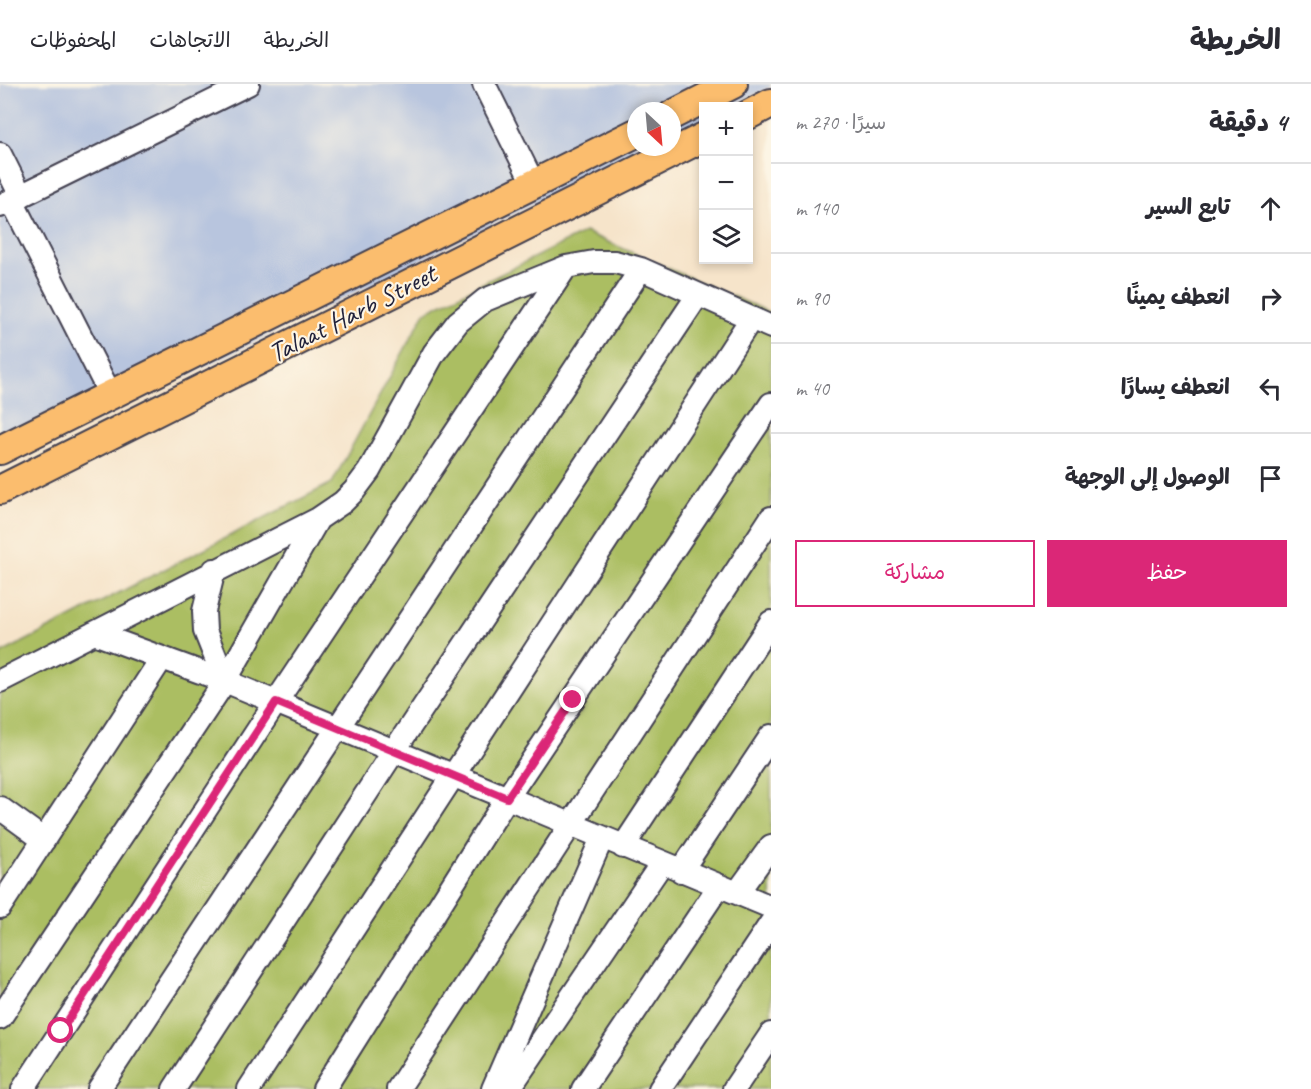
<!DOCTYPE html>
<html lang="ar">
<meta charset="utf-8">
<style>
body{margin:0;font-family:Caveat,"Playpen Sans Arabic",sans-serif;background:#f2f2f3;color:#2b2b33;direction:rtl}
.controls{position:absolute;right:18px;top:18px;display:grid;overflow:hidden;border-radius:0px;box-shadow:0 3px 9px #0003}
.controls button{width:54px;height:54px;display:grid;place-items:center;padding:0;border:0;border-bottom:2px solid #e1e1e2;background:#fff;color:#2b2b33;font:30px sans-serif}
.compass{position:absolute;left:627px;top:18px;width:54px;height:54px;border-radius:50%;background:#fff;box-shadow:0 3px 9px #0003;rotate:154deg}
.stop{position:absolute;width:18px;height:18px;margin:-14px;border:4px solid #db2777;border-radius:50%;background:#fff}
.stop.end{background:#db2777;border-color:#fff;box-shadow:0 2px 6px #0008}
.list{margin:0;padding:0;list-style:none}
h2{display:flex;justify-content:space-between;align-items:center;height:78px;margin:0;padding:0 24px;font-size:26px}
h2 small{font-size:20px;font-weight:400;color:#7c7c81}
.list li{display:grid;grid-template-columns:39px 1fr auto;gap:18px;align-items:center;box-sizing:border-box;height:90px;padding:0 24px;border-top:2px solid #e1e1e2}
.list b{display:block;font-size:22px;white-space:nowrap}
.list em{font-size:20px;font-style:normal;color:#7c7c81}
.actions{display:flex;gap:12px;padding:18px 24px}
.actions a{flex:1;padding:14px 0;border:2px solid #db2777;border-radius:0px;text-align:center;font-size:21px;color:#db2777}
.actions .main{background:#db2777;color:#fff}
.icon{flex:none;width:33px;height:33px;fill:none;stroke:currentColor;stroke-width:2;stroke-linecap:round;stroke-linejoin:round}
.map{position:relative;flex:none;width:771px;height:1005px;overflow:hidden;direction:ltr}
header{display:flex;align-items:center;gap:36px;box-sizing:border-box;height:84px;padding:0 30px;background:#fff;border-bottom:2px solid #e1e1e2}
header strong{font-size:28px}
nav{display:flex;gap:33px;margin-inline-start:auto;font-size:21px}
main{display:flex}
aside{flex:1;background:#fff}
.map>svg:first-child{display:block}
</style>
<header>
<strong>الخريطة</strong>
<nav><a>الخريطة</a><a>الاتجاهات</a><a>المحفوظات</a></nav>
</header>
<main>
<aside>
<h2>4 دقيقة<small>سيرًا · 270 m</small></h2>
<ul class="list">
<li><svg class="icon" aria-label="ahead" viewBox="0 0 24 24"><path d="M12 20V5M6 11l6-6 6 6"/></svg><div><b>تابع السير</b></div><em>140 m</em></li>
<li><svg class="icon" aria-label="right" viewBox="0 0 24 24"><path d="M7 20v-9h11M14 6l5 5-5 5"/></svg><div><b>انعطف يمينًا</b></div><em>90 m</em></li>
<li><svg class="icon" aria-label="left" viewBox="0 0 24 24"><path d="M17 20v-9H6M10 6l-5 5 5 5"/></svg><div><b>انعطف يسارًا</b></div><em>40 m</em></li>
<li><svg class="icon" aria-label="arrive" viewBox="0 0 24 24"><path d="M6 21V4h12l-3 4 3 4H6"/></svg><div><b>الوصول إلى الوجهة</b></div></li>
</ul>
<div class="actions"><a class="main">حفظ</a><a>مشاركة</a></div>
</aside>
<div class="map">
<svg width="771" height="1005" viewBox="0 0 771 1005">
<rect width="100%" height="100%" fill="#fcf5e5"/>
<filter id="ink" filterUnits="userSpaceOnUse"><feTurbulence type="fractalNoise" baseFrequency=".0167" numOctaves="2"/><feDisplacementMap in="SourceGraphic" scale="12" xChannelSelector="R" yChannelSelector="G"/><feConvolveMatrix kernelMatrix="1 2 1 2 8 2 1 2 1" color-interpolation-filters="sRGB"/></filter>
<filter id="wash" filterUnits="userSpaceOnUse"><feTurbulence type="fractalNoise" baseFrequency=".008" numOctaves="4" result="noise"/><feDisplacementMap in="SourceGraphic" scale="24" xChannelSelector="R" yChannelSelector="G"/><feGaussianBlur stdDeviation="1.35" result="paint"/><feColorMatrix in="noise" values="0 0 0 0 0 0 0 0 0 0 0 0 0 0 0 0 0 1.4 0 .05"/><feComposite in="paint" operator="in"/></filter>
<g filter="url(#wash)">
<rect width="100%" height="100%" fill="#f6e4ca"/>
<path fill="#b8c5de" d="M 0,0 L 771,0 L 771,3 L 731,22 L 704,22 L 703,36 L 672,52 L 672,27 L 636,27 L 636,63 L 649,63 L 0,384 Z"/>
<path fill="#abbe62" stroke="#66704e" stroke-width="1.5" d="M 585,148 L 771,229 L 771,1005 L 0,1005 L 0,570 L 332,399 L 425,228 Z"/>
</g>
<g filter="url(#ink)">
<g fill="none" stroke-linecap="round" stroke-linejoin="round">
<defs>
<path id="minor" d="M 484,0 L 534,101
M 0,70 L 21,112
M 12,117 L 110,310
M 0,122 L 248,0
M 214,486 L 204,527 L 205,547 L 225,597
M 94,549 L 225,597 L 771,823
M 0,597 L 318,435 L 343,418 L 354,407 L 369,387 L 434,269 L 458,238 L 485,216 L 566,183 L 594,178 L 615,178 L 641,185 L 771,243
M 0,724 L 44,756
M 623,763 L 771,538
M 681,787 L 771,652
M 737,809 L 771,762
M 0,823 L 162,574
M 0,934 L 225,597 L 318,435
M 23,1005 L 276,618 L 566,183
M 99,1005 L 641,185
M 174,1005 L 394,667 L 698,211
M 249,1005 L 751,235
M 324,1005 L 507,714 L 771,320
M 398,1005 L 771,434
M 493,1005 L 602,754
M 509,1005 L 662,779
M 583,1005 L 719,802
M 660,1005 L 771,839
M 734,1005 L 771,950"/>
<path id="major" d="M 672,31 L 733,0
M 748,31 L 771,19
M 0,366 L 636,49
M 0,406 L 704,53"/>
</defs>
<use href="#minor" stroke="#423f50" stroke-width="26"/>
<use href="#major" stroke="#423f50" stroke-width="32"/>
<use href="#minor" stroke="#fff" stroke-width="22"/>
<use href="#major" stroke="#fbbd6e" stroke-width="28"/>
</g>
</g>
<g fill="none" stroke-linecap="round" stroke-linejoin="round" filter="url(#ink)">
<path stroke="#db2777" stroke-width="8" d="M 61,947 L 276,618 L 507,714 L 573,616"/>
</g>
<g text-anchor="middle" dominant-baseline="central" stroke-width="4.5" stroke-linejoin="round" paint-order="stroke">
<g font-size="28" fill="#22223b" stroke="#fcf5e5">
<text transform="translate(352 229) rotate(-27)">Talaat Harb Street</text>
</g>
</g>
</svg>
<div class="controls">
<button>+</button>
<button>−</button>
<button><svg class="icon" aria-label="layers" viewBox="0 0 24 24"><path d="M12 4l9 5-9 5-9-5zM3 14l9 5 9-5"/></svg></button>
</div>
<svg class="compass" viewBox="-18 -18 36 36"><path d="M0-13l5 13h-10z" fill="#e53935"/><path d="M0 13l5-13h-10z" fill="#7c7c81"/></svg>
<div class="stop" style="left:61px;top:947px"></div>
<div class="stop end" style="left:573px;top:616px"></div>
</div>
</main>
